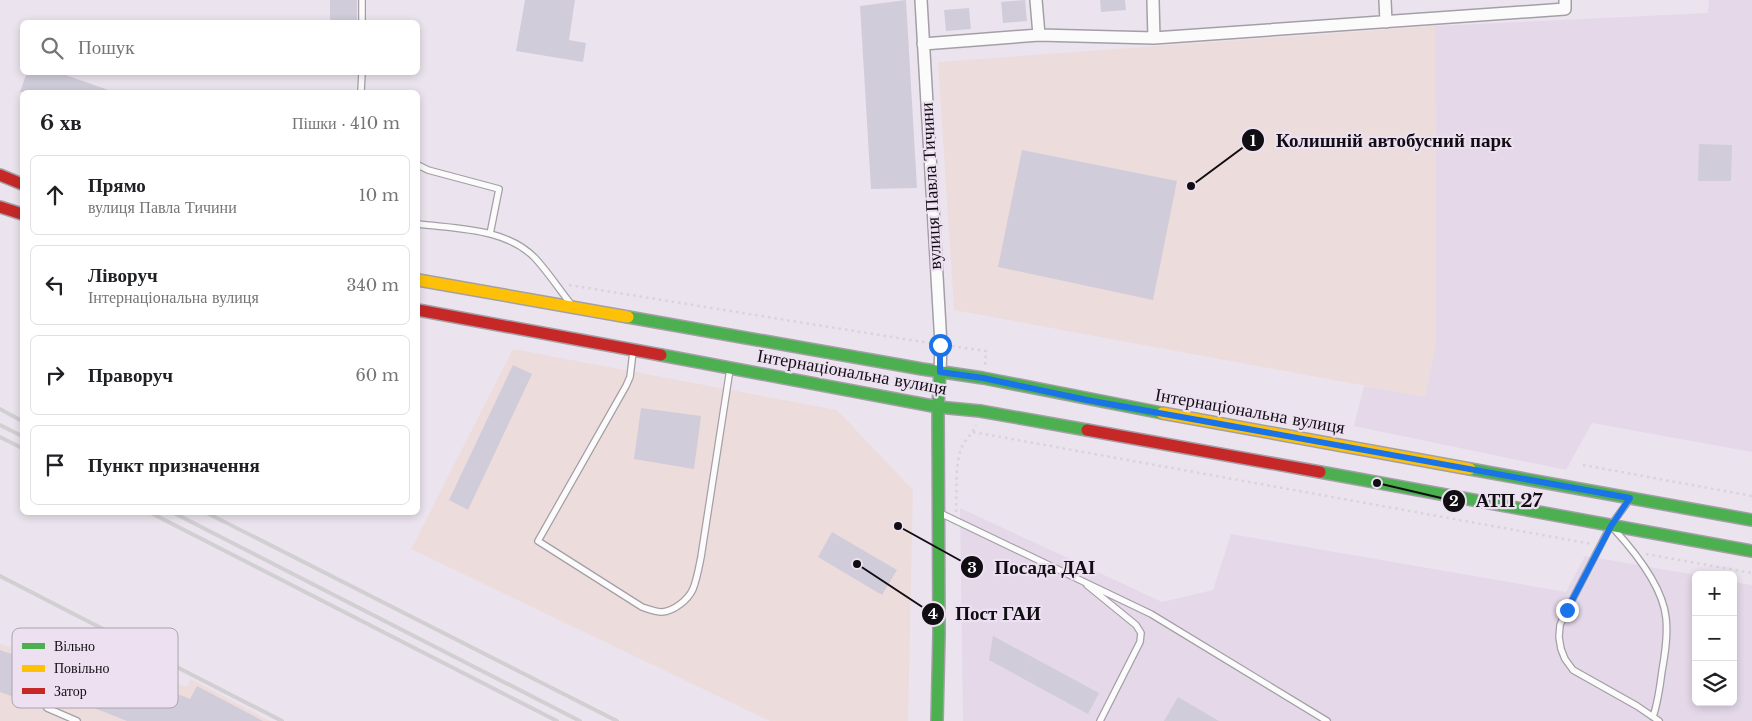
<!DOCTYPE html>
<html lang="uk">
<meta charset="utf-8">
<style>
body{margin:0;font-family:"Libre Baskerville",serif;background:#f2f2f2;color:#202124}
.controls{position:absolute;right:15px;bottom:15px;display:grid;overflow:hidden;border-radius:8px;box-shadow:0 2px 8px #0003}
.controls button{width:45px;height:45px;display:grid;place-items:center;padding:0;border:0;border-bottom:1px solid #e0e0e0;background:#fff;color:#202124;font:25px sans-serif}
.stop{position:absolute;width:15px;height:15px;margin:-11px;border:4px solid #1a73e8;border-radius:50%;background:#fff}
.stop.end{background:#1a73e8;border-color:#fff;box-shadow:0 1px 5px #0008}
.list{margin:0;padding:0;list-style:none}
h2{display:flex;justify-content:space-between;align-items:center;height:65px;margin:0;padding:0 20px;font-size:21px}
h2 small{font-size:16px;font-weight:400;color:#757577}
.list li{display:grid;grid-template-columns:32px 1fr auto;gap:15px;align-items:center;box-sizing:border-box;height:80px;margin:0 10px 10px;padding:0 10px;border:1px solid #e0e0e0;border-radius:8px}
.list b{display:block;font-size:19px;white-space:nowrap}
.list p{margin:0;font-size:16px;white-space:nowrap;color:#757577}
.list em{font-size:16px;font-style:normal;color:#757577}
.icon{flex:none;width:28px;height:28px;fill:none;stroke:currentColor;stroke-width:2;stroke-linecap:round;stroke-linejoin:round}
.map{position:relative;flex:none;width:1752px;height:721px;overflow:hidden}
.search{position:absolute;background:#fff;box-shadow:0 2px 8px #0003;left:20px;top:20px;width:400px;height:55px;display:flex;align-items:center;gap:12px;box-sizing:border-box;padding:0 18px;border-radius:8px;color:#757577;font-size:19px}
.panel{position:absolute;background:#fff;box-shadow:0 2px 8px #0003;left:20px;top:90px;width:400px;height:425px;border-radius:8px}
.map>svg:first-child{display:block}
</style>
<div class="map">
<svg width="1752" height="721" viewBox="0 0 1752 721">
<rect width="100%" height="100%" fill="#ebe4ee"/>
<path fill="#eddcdc" d="M 1435,26 L 1436,343 L 1425,397 L 954,310 L 938,62 Z
M 513,349 L 837,410 L 913,490 L 908,721 L 770,721 L 411,549 Z
M 67,640 L 187,687 L 191,679 L 270,721 L 0,721 L 0,644 L 54,661 Z"/>
<path fill="#e4d8e9" d="M 1709,0 L 1752,0 L 1752,452 L 1592,423 L 1566,470 L 1354,426 L 1364,386 L 1425,397 L 1436,343 L 1435,26 L 1708,13 Z
M 960,508 L 1162,602 L 1213,590 L 1231,534 L 1566,592 L 1585,556 L 1696,575 L 1696,702 L 1733,702 L 1733,582 L 1752,585 L 1752,721 L 963,721 Z"/>
<path fill="#d0ccda" d="M 330,0 L 357,0 L 357,22 L 330,22 Z
M 525,0 L 575,0 L 569,40 L 586,43 L 583,62 L 516,51 Z
M 906,0 L 917,188 L 871,189 L 860,6 Z
M 1025,0 L 1027,21 L 1003,23 L 1001,2 Z
M 1100,0 L 1125,0 L 1126,10 L 1101,12 Z
M 969,8 L 971,29 L 946,31 L 944,10 Z
M 27,72 L 57,72 L 111,91 L 110,92 L 20,92 Z
M 1699,144 L 1732,145 L 1731,181 L 1698,181 Z
M 1022,150 L 1177,181 L 1153,300 L 998,267 Z
M 513,365 L 532,374 L 468,510 L 449,500 Z
M 641,408 L 701,416 L 694,469 L 634,459 Z
M 832,532 L 897,570 L 882,595 L 818,557 Z
M 993,636 L 1099,693 L 1088,714 L 989,660 Z
M 0,650 L 59,671 L 67,650 L 190,699 L 197,686 L 263,721 L 127,721 L 39,686 L 33,704 L 0,692 Z
M 1178,697 L 1219,721 L 1164,721 Z"/>
<g fill="none" stroke-linecap="round" stroke-linejoin="round">
<defs>
<path id="lane" d="M 362,22 L 362,0
M 361,92 L 362,72
M 418,165 L 428,170 L 499,189 L 490,234
M 418,224 C 457,229 506,228 535,258 C 548,272 559,289 571,304
M 633,352 L 630,377 L 626,386 L 538,541 L 642,607 C 648,609 655,612 662,612 C 674,611 688,600 693,589 C 697,579 699,567 701,557 L 730,369
M 1630,499 L 1611,525 L 1567,610 L 1560,625 L 1559,637 L 1561,649 L 1565,659 L 1573,670 L 1637,706 L 1659,721
M 940,513 L 1151,614 L 1327,721
M 1614,529 C 1634,551 1663,587 1666,618 C 1668,636 1665,654 1662,671 C 1660,687 1658,702 1653,717
M 1087,585 L 1136,625 L 1141,633 L 1140,642 L 1100,721
M 47,708 L 77,721"/>
<path id="street" d="M 921,0 L 941,345 L 940,371
M 1036,0 L 1039,35
M 1153,0 L 1154,38
M 1385,0 L 1386,22
M 923,44 L 1039,35 L 1154,38 L 1565,9 L 1565,0"/>
<path id="fast" d="M 628,317 L 922,369 L 983,378 L 1162,413
M 661,355 L 938,407 L 980,411 L 1087,430
M 1470,469 L 1752,520
M 1320,472 L 1752,551
M 937,721 L 939,634 L 938,407 L 940,371"/>
<path id="slow" d="M 418,280 L 628,317
M 1162,413 L 1470,469"/>
<path id="jam" d="M 0,175 L 22,184
M 0,207 L 22,214
M 418,310 L 661,355
M 1087,430 L 1320,472"/>
</defs>
<use href="#lane" stroke="#a49fa6" stroke-width="8"/>
<use href="#street" stroke="#a49fa6" stroke-width="14"/>
<use href="#fast" stroke="#a49fa6" stroke-width="14"/>
<use href="#slow" stroke="#a49fa6" stroke-width="14"/>
<use href="#jam" stroke="#a49fa6" stroke-width="14"/>
<path stroke="#d7d5d8" stroke-width="2.5" stroke-dasharray="2.5 4" stroke-linecap="butt" d="M 569,285 L 929,343
M 952,346 L 986,351 L 985,365
M 973,432 L 1592,544
M 1583,465 L 1752,496
M 956,512 C 957,492 955,470 960,452 C 963,441 972,435 976,425
M 1646,554 L 1752,573"/>
<use href="#lane" stroke="#fcfbfc" stroke-width="5.5"/>
<use href="#street" stroke="#fcfbfc" stroke-width="11"/>
<use href="#fast" stroke="#4caf50" stroke-width="11"/>
<use href="#slow" stroke="#ffc107" stroke-width="11"/>
<use href="#jam" stroke="#c62828" stroke-width="11"/>
<path stroke="#d1cfd1" stroke-width="4" d="M 0,409 L 22,421
M 0,425 L 22,436
M 0,437 L 22,448
M 149,512 L 557,721
M 172,512 L 580,721
M 205,512 L 617,721
M 0,576 L 282,721"/>
</g>
<g fill="none" stroke-linecap="round" stroke-linejoin="round">
<path stroke="#1a73e8" stroke-width="6" d="M 940,345 L 940,372 L 983,378 L 1087,400 L 1630,498 L 1611,526 L 1567,610"/>
</g>
<g text-anchor="middle" dominant-baseline="central" stroke-width="4.5" stroke-linejoin="round" paint-order="stroke">
<g font-size="18" fill="#110e13" stroke="#ede1f1">
<text transform="translate(931 186) rotate(-93)">вулиця Павла Тичини</text>
<text transform="translate(852 372) rotate(10)">Інтернаціональна вулиця</text>
<text transform="translate(1250 411) rotate(10)">Інтернаціональна вулиця</text>
</g>
</g>
<rect x="12" y="628" width="166" height="80" rx="8" fill="#ede1f1" stroke="#aba2ae" stroke-width="1"/>
<rect x="22" y="643" width="23" height="6" fill="#4caf50"/>
<rect x="22" y="665" width="23" height="7" fill="#ffc107"/>
<rect x="22" y="688" width="23" height="6" fill="#c62828"/>
<g font-size="14" fill="#110e13">
<text x="54" y="651">Вільно</text>
<text x="54" y="673">Повільно</text>
<text x="54" y="696">Затор</text>
</g>
<path fill="none" stroke="#110e13" stroke-width="2" d="M1191 186L1253 140M1377 483L1454 501M898 526L972 567M857 564L933 614"/>
<g fill="#110e13" stroke="#ede1f1" stroke-width="2">
<circle cx="1191" cy="186" r="5"/>
<circle cx="1377" cy="483" r="5"/>
<circle cx="898" cy="526" r="5"/>
<circle cx="857" cy="564" r="5"/>
<circle cx="1253" cy="140" r="12"/>
<circle cx="1454" cy="501" r="12"/>
<circle cx="972" cy="567" r="12"/>
<circle cx="933" cy="614" r="12"/>
</g>
<g font-size="15" text-anchor="middle" font-weight="bold" fill="#fff">
<text x="1253" y="146">1</text>
<text x="1454" y="506">2</text>
<text x="972" y="573">3</text>
<text x="933" y="619">4</text>
</g>
<g font-size="19" text-anchor="middle" font-weight="bold" fill="#110e13" stroke="#ede1f1" stroke-width="4.5" stroke-linejoin="round" paint-order="stroke">
<text x="1394" y="147">Колишній автобусний парк</text>
<text x="1509" y="507">АТП 27</text>
<text x="1045" y="574">Посада ДАІ</text>
<text x="998" y="620">Пост ГАИ</text>
</g>
</svg>
<div class="controls">
<button>+</button>
<button>−</button>
<button><svg class="icon" aria-label="layers" viewBox="0 0 24 24"><path d="M12 4l9 5-9 5-9-5zM3 14l9 5 9-5"/></svg></button>
</div>
<div class="stop" style="left:940px;top:345px"></div>
<div class="stop end" style="left:1567px;top:610px"></div>
<div class="search"><svg class="icon" aria-label="search" viewBox="0 0 24 24"><circle cx="10" cy="10" r="6"/><path d="M15 15l6 6"/></svg>Пошук</div>
<section class="panel">
<h2>6 хв<small>Пішки · 410 m</small></h2>
<ul class="list">
<li><svg class="icon" aria-label="ahead" viewBox="0 0 24 24"><path d="M12 20V5M6 11l6-6 6 6"/></svg><div><b>Прямо</b><p>вулиця Павла Тичини</p></div><em>10 m</em></li>
<li><svg class="icon" aria-label="left" viewBox="0 0 24 24"><path d="M17 20v-9H6M10 6l-5 5 5 5"/></svg><div><b>Ліворуч</b><p>Інтернаціональна вулиця</p></div><em>340 m</em></li>
<li><svg class="icon" aria-label="right" viewBox="0 0 24 24"><path d="M7 20v-9h11M14 6l5 5-5 5"/></svg><div><b>Праворуч</b></div><em>60 m</em></li>
<li><svg class="icon" aria-label="arrive" viewBox="0 0 24 24"><path d="M6 21V4h12l-3 4 3 4H6"/></svg><div><b>Пункт призначення</b></div></li>
</ul>
</section>
</div>
